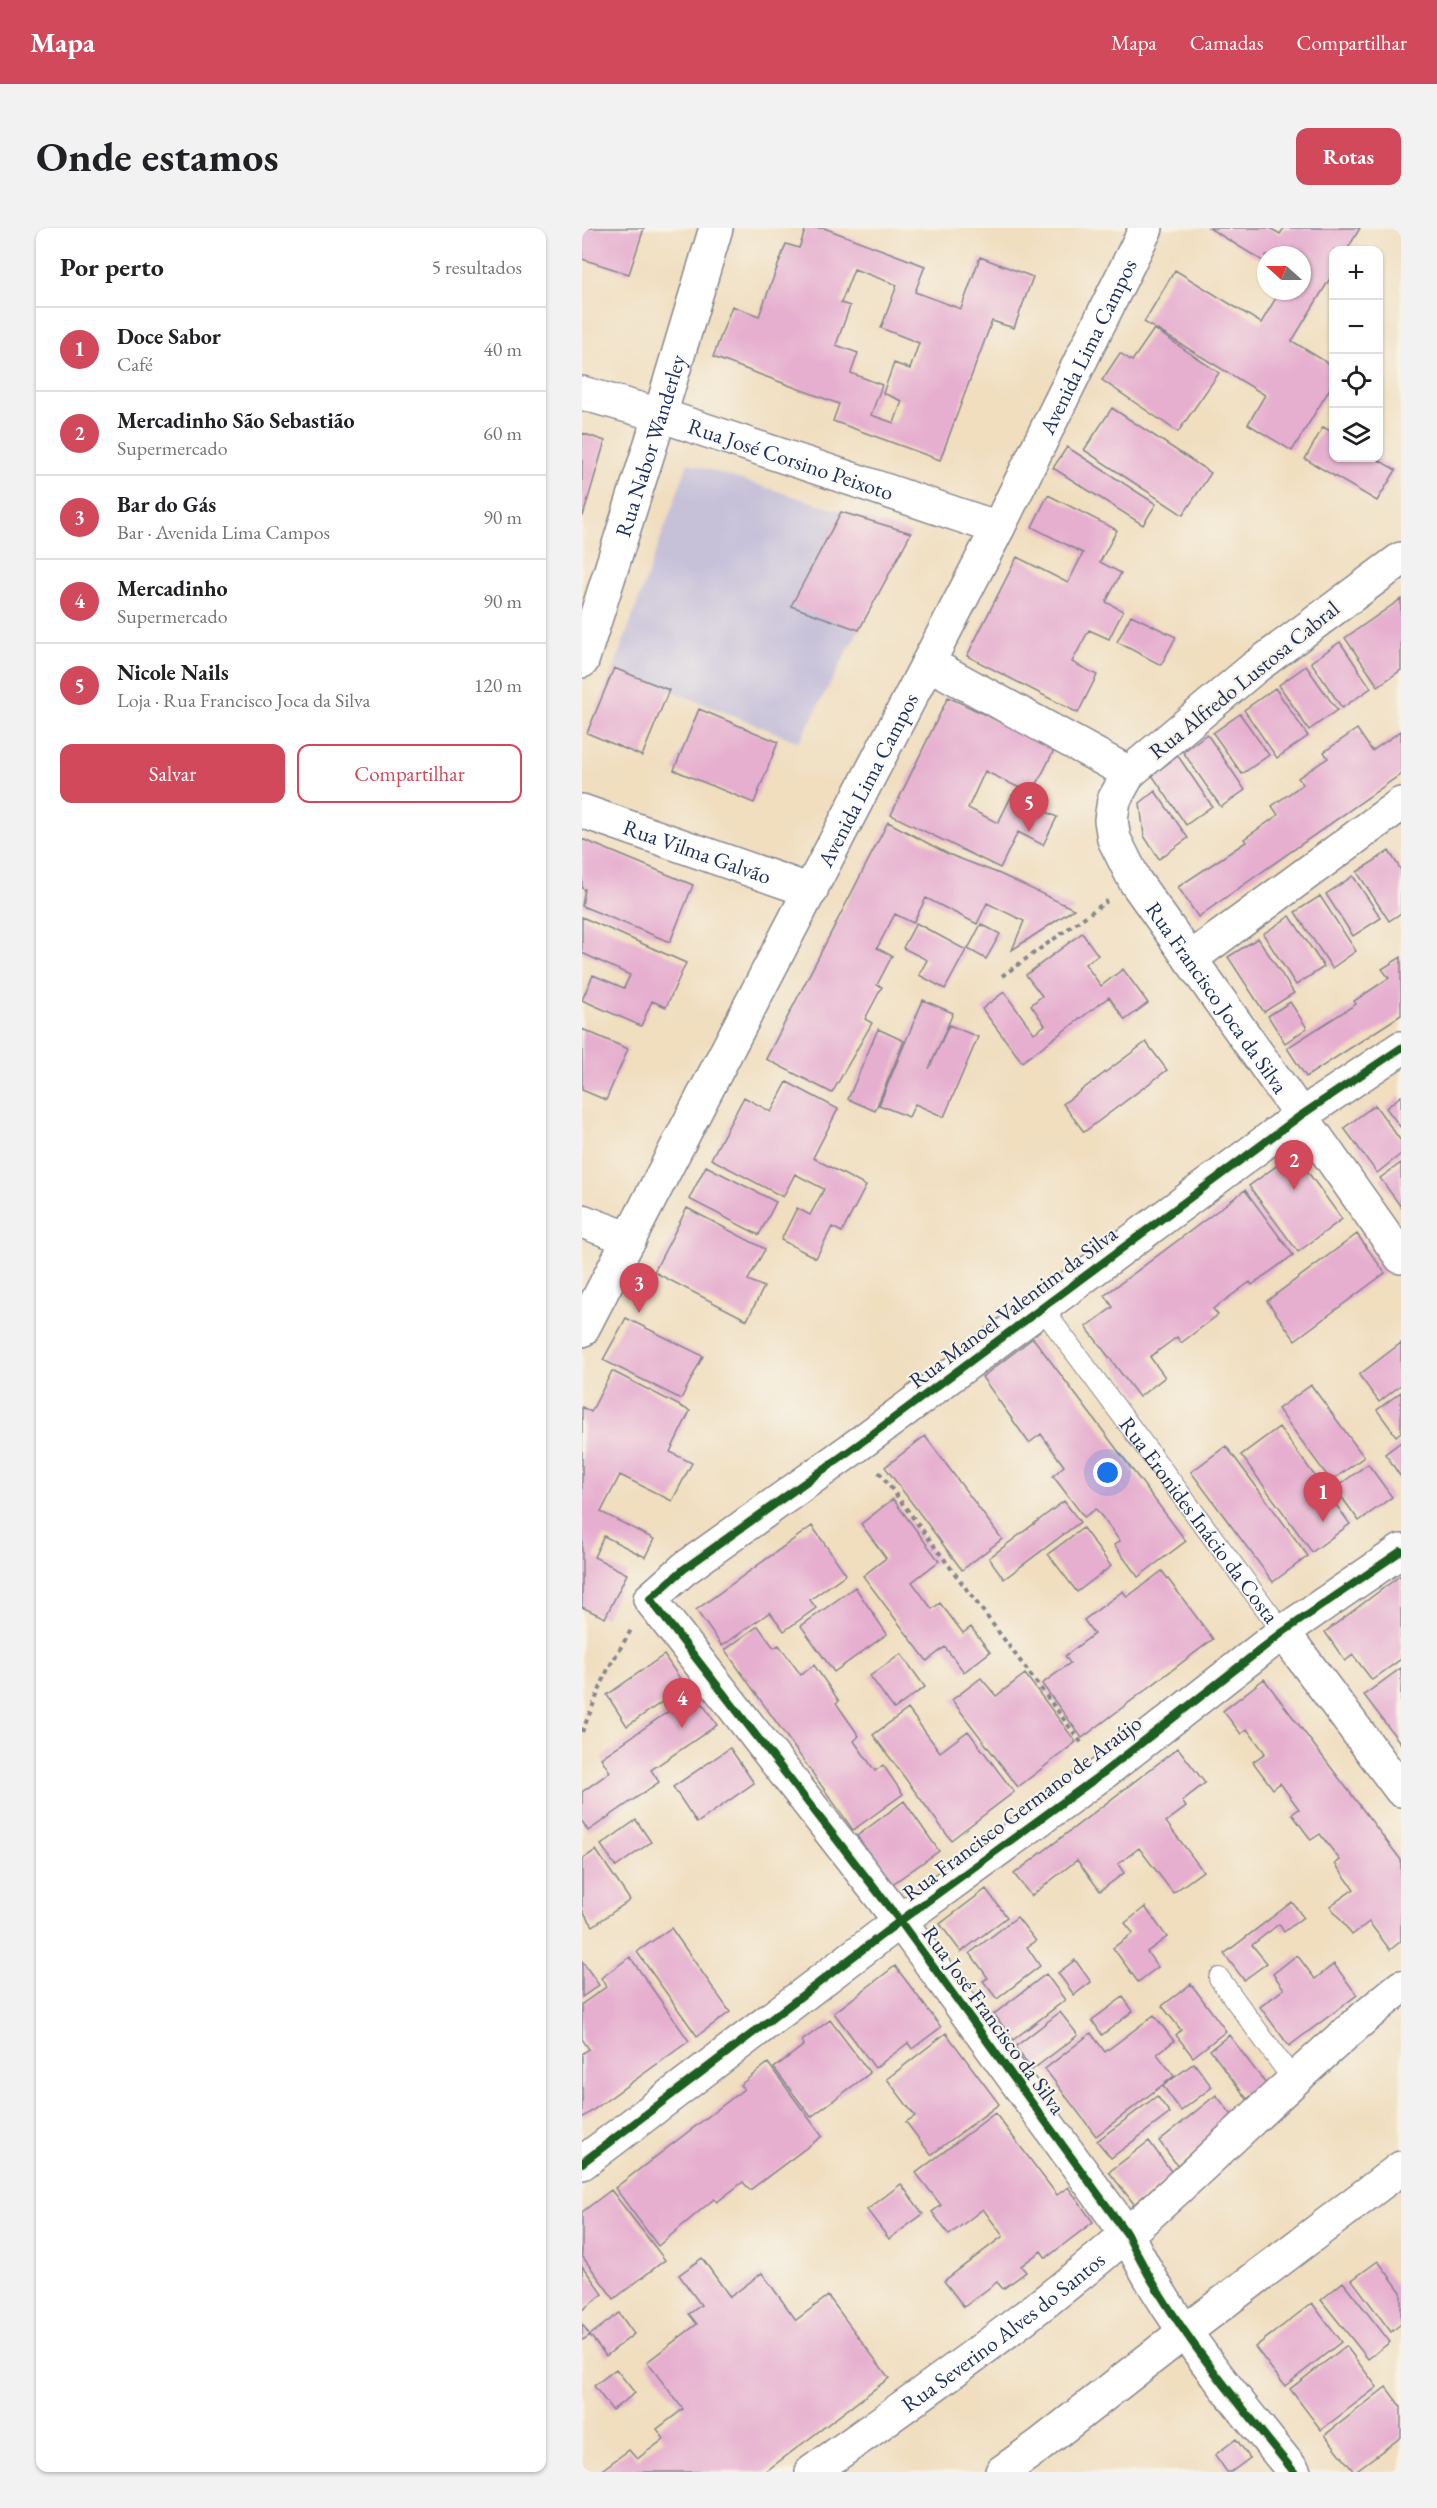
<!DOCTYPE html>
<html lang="pt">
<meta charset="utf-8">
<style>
body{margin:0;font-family:"EB Garamond",serif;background:#f2f2f2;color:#202124}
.controls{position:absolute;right:18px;top:18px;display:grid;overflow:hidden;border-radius:12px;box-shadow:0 2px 4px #0004}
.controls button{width:54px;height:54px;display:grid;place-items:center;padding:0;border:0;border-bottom:2px solid #e0e0e0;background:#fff;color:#202124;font:30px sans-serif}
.compass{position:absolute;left:675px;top:18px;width:54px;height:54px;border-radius:50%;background:#fff;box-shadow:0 2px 4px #0004;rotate:291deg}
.you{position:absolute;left:526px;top:1245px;width:21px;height:21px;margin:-15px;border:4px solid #fff;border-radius:50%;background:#1a73e8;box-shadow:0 0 0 9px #1a73e833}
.badge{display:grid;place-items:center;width:39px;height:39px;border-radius:50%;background:#d1495b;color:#fff;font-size:20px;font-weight:700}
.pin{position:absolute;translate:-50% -50px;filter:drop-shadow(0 2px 3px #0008)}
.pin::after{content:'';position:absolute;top:32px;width:21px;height:18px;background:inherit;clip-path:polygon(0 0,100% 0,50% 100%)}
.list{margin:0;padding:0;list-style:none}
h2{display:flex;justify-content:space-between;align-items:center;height:78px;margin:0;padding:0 24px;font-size:26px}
h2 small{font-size:20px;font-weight:400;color:#757577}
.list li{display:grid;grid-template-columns:39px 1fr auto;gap:18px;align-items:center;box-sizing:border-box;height:84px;padding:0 24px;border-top:2px solid #e0e0e0}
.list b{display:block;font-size:22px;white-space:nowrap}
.list p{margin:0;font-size:20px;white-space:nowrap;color:#757577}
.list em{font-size:20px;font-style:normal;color:#757577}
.actions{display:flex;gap:12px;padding:18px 24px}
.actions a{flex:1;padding:14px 0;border:2px solid #d1495b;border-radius:12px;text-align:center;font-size:21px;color:#d1495b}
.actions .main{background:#d1495b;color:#fff}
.icon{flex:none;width:33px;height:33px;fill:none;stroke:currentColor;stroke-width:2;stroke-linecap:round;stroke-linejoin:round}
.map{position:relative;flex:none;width:819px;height:2244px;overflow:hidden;border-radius:12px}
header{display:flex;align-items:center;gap:36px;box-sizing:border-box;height:84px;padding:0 30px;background:#d1495b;color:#fff}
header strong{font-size:28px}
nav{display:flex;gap:33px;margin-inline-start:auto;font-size:21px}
.intro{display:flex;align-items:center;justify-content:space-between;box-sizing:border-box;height:144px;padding:0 36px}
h1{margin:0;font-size:42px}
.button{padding:15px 27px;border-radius:12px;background:#d1495b;color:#fff;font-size:21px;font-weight:700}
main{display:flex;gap:36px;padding:0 36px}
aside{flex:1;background:#fff;border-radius:12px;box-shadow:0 2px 4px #0004}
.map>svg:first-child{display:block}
</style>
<header>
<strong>Mapa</strong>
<nav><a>Mapa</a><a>Camadas</a><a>Compartilhar</a></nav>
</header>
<div class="intro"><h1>Onde estamos</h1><a class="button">Rotas</a></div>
<main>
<aside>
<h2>Por perto<small>5 resultados</small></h2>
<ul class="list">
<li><span class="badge">1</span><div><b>Doce Sabor</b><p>Café</p></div><em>40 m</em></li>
<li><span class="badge">2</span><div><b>Mercadinho São Sebastião</b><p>Supermercado</p></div><em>60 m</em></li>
<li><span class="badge">3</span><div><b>Bar do Gás</b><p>Bar · Avenida Lima Campos</p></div><em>90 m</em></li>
<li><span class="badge">4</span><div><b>Mercadinho</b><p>Supermercado</p></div><em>90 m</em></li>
<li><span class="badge">5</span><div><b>Nicole Nails</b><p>Loja · Rua Francisco Joca da Silva</p></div><em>120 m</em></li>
</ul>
<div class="actions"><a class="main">Salvar</a><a>Compartilhar</a></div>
</aside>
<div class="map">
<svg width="819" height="2244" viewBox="0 0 819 2244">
<rect width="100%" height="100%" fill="#f7f3e8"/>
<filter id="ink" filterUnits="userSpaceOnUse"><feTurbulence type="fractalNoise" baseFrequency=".0167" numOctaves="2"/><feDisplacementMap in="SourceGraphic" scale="12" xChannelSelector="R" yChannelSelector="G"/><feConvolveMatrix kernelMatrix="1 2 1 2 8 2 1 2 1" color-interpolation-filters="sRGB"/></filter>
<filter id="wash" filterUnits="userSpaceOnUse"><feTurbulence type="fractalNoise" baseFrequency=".008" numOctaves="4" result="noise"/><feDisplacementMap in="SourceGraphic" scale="24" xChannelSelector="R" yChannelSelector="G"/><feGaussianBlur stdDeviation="1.35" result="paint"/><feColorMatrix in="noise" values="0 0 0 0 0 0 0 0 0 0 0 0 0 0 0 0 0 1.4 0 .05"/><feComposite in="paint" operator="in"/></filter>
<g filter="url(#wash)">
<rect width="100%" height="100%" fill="#f0debf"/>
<path fill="#c6c0d9" d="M 106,235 L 329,305 L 217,514 L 32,440 Z"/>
<g id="blocks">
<path fill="#e6aecf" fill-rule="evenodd" d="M 0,0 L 62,0 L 47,46 L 0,31 Z
M 224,0 L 242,0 L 343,38 L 333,64 L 379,81 L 398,29 L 451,49 L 432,100 L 410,93 L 358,232 L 251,193 L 257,176 L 131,129 L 150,78 L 177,88 L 204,16 L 217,20 ZM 272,41 L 315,57 L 299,100 L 337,115 L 328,141 L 312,135 L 301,165 L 320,173 L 312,195 L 289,187 L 300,157 L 269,145 L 276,125 L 254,117 L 268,78 L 259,75 Z
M 627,0 L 688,0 L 698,6 L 702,0 L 778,0 L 765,22 L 752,22 L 752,44 L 710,113 L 752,139 L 752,154 L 710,223 L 666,196 L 683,167 L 562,94 L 593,42 L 679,95 L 698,63 L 720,63 L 720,27 L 684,27 L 684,35 Z
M 572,101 L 637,145 L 596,204 L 520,152 L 538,125 L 550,133 Z
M 530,180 L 629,245 L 601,287 L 502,222 Z
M 741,199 L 752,205 L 752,230 L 793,230 L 814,242 L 795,273 L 723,231 Z
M 0,205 L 23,213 L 1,288 L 0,288 Z
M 485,219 L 574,276 L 561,297 L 471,240 Z
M 466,267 L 535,302 L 518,334 L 539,345 L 524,374 L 541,383 L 527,411 L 507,402 L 490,434 L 515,447 L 496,485 L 385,428 L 435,329 L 486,355 L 501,325 L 450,299 Z
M 259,284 L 329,305 L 277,402 L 209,378 Z
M 819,371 L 819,442 L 796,458 L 763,410 Z
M 549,387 L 594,409 L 579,437 L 535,414 Z
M 758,414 L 789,460 L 760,480 L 729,434 Z
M 724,438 L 755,482 L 727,502 L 697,457 Z
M 32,440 L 87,462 L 60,528 L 5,505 Z
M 693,460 L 726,508 L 695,530 L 662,482 Z
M 366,469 L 473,520 L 450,566 L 403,543 L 386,580 L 416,595 L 430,567 L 475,589 L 461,617 L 436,604 L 418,640 L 309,587 Z
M 117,481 L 196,514 L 172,575 L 92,542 Z
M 658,486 L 687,527 L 660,546 L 631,505 Z
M 775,501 L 790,523 L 819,503 L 819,546 L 616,689 L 596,659 L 664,614 L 662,611 L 696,587 L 690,578 L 721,556 L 716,550 L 746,530 L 742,524 Z
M 625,506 L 663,562 L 639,579 L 601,524 Z
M 596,528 L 630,578 L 604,597 L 570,547 Z
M 573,563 L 606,610 L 577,631 L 562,608 L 558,575 Z
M 306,594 L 366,626 L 418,646 L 492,681 L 430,722 L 442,693 L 405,675 L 395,696 L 344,670 L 331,695 L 313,686 L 295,720 L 310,728 L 295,757 L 300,759 L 283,791 L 290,795 L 250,865 L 184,831 Z
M 0,611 L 111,657 L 88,714 L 0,678 L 3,661 L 0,660 Z
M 807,623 L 819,642 L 819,685 L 807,693 L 775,644 Z
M 771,648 L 799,690 L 771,708 L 744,666 Z
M 738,668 L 774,723 L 750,740 L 713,684 Z
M 708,688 L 742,739 L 714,757 L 681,706 Z
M 0,689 L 104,735 L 84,779 L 70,773 L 59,798 L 0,772 L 11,747 L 42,760 L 48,747 L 0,725 Z
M 334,695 L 384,722 L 363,761 L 337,747 L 345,732 L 321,720 Z
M 399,696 L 418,706 L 404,731 L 386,721 Z
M 500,705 L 516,727 L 503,736 L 519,758 L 541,741 L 566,775 L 543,792 L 527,769 L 440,834 L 400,781 L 422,764 L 452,805 L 463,797 L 449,777 L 460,768 L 444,747 Z
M 676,710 L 712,765 L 682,784 L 646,729 Z
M 819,729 L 819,787 L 724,849 L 705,820 L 774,776 L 772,773 L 807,750 L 800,741 Z
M 341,772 L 371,785 L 347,841 L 367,797 L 396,809 L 362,889 L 333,876 L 327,889 L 297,877 Z
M 708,774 L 725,800 L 703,815 L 686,788 Z
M 0,801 L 46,821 L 24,872 L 0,862 Z
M 296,801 L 322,813 L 293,883 L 266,871 Z
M 564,814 L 585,842 L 502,904 L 481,876 Z
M 205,854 L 256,881 L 231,930 L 284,958 L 260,1004 L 250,999 L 234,1030 L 199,1012 L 215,980 L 228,987 L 242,961 L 213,946 L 201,969 L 129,931 L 162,869 L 189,884 Z
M 819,868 L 819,900 L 804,880 Z
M 793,877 L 819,913 L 819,926 L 795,945 L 762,900 Z
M 712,925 L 760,991 L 716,1024 L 667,958 Z
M 819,935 L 819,979 L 798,950 Z
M 124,938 L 194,974 L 177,1007 L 107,971 Z
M 663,962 L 711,1027 L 670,1057 L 668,1054 L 631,1081 L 636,1087 L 599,1115 L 595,1109 L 568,1129 L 583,1149 L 557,1169 L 504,1099 L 531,1079 L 523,1067 Z
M 105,980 L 183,1021 L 166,1052 L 182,1059 L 165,1092 L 72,1044 Z
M 775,1006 L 803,1045 L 713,1112 L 685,1073 Z
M 44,1090 L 121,1128 L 99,1171 L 21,1132 Z
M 451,1110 L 604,1313 L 556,1349 L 532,1317 L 538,1313 L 514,1281 L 502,1289 L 471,1248 L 482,1238 L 459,1206 L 447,1215 L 400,1149 Z
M 819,1115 L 819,1157 L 797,1174 L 777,1147 Z
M 30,1143 L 108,1183 L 88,1224 L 110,1235 L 90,1273 L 38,1247 L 19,1284 L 72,1311 L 63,1329 L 22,1308 L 12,1329 L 45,1346 L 23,1390 L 0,1379 L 0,1179 L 9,1184 Z
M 729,1157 L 782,1229 L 749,1253 L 696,1181 Z
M 819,1164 L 819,1204 L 814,1208 L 795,1182 Z
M 697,1199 L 768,1296 L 730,1324 L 659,1227 Z
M 343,1208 L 420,1311 L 380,1342 L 303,1239 Z
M 819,1214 L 819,1249 L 803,1226 Z
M 644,1218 L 726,1328 L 691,1354 L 609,1244 Z
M 786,1236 L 810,1269 L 777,1293 L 753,1260 Z
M 311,1271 L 357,1333 L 330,1354 L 350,1381 L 358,1375 L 381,1405 L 389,1399 L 408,1424 L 382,1444 L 363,1419 L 345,1433 L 281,1348 L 304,1330 L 279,1296 Z
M 482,1273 L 498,1294 L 422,1351 L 407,1330 Z
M 230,1298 L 264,1346 L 228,1372 L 234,1380 L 202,1403 L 188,1384 L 140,1418 L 114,1382 Z
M 501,1300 L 529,1338 L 495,1364 L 466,1326 Z
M 580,1343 L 631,1411 L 500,1510 L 460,1456 L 488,1435 L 483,1428 L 512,1406 L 502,1392 L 541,1363 L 545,1369 Z
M 819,1347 L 819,1431 L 790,1452 L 771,1427 L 763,1433 L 743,1404 Z
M 273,1359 L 305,1406 L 252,1444 L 219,1398 Z
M 176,1398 L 192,1420 L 197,1417 L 219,1447 L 232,1437 L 257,1473 L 254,1475 L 277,1508 L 272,1513 L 293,1543 L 301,1537 L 321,1566 L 271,1602 L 143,1422 Z
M 319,1426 L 343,1459 L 312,1481 L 288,1448 Z
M 82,1427 L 103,1458 L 45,1498 L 25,1467 Z
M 819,1440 L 819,1516 L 782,1467 Z
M 443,1446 L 494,1514 L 436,1559 L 370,1472 L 399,1450 L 414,1468 Z
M 682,1451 L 819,1632 L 819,1713 L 808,1722 L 787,1694 L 770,1707 L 748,1678 L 772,1661 L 753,1636 L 758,1632 L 738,1606 L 729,1612 L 710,1586 L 717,1581 L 698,1555 L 691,1561 L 671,1534 L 683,1525 L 665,1501 L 659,1506 L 641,1483 Z
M 113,1465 L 135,1497 L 69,1542 L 77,1554 L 6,1603 L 0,1593 L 0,1564 L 28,1544 L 19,1530 Z
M 326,1481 L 358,1524 L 386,1503 L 432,1564 L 369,1612 L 291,1507 Z
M 148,1520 L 172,1555 L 115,1595 L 91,1559 Z
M 596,1520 L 623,1555 L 600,1573 L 604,1579 L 584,1594 L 621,1643 L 591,1665 L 557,1620 L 536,1636 L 542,1645 L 518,1663 L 495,1632 L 449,1668 L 432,1646 Z
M 322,1573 L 357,1623 L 309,1657 L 275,1608 Z
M 54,1592 L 69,1614 L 34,1639 L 19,1617 Z
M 14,1622 L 48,1672 L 11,1698 L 0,1682 L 0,1631 Z
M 404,1661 L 425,1689 L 379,1724 L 358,1696 Z
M 710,1674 L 721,1689 L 702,1704 L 697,1696 L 670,1717 L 685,1735 L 662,1752 L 642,1726 Z
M 563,1679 L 585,1709 L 565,1724 L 576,1739 L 556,1754 L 531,1720 L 551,1705 L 543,1695 Z
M 435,1689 L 454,1713 L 445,1719 L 458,1738 L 415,1771 L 401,1753 L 406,1750 L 388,1725 Z
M 89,1700 L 148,1784 L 115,1808 L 55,1724 Z
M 715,1727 L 733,1751 L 752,1736 L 775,1767 L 707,1818 L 678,1779 L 702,1761 L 691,1746 Z
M 48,1729 L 107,1813 L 0,1890 L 0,1826 L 7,1821 L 0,1811 L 0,1776 L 24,1759 L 19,1750 Z
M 493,1732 L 509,1754 L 492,1767 L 476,1745 Z
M 0,1733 L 17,1757 L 0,1769 Z
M 313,1738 L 359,1799 L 330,1821 L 326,1815 L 293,1840 L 252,1785 Z
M 464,1746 L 483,1772 L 431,1812 L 412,1786 Z
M 609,1756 L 644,1803 L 611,1829 L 594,1807 L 599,1802 L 580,1778 Z
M 541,1769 L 551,1783 L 520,1807 L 510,1792 Z
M 478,1784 L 496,1807 L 450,1842 L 433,1819 Z
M 572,1787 L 592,1813 L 575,1826 L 592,1848 L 514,1908 L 463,1841 L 509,1805 L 523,1824 Z
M 248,1792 L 288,1845 L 229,1889 L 192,1840 L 222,1817 L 220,1813 Z
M 364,1805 L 417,1876 L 349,1927 L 324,1894 L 333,1888 L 305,1851 Z
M 647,1807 L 684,1856 L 665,1871 L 628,1822 Z
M 186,1835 L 240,1908 L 168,1962 L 161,1954 L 135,1974 L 132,1971 L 76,2018 L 33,1960 L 162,1861 L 158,1857 Z
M 612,1835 L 630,1859 L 599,1883 L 581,1858 Z
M 634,1867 L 654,1892 L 595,1937 L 577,1913 Z
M 575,1868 L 588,1885 L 529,1930 L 515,1913 Z
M 413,1885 L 475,1967 L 486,1959 L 511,1994 L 464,2030 L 459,2023 L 439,2038 L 444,2044 L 421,2061 L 415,2054 L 382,2079 L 362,2053 L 421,2008 L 401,1981 L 367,2007 L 350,1984 L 359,1977 L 334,1945 Z
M 567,1913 L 591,1946 L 552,1976 L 527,1944 Z
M 319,1956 L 341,1986 L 307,2011 L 285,1982 Z
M 29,1962 L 83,2032 L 32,2071 L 0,2028 L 0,1984 Z
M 120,2030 L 148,2069 L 180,2045 L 214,2092 L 246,2068 L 307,2150 L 183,2244 L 17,2244 L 47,2222 L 55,2231 L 82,2211 L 75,2201 L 101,2181 L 65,2134 L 115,2096 L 107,2086 L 119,2077 L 97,2047 Z
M 796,2033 L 819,2064 L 819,2096 L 809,2104 L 770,2052 Z
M 0,2038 L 21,2066 L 0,2082 Z
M 761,2054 L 808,2114 L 786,2131 L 739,2072 Z
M 730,2075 L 759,2114 L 703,2158 L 673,2119 Z
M 37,2085 L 52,2106 L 24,2128 L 8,2107 L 0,2113 L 0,2096 L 8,2107 Z
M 764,2118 L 795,2159 L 739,2202 L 708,2161 Z
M 34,2141 L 53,2165 L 30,2182 L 12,2158 Z
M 804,2159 L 819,2179 L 819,2209 L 772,2244 L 743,2207 Z
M 654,2211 L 668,2230 L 649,2244 L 645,2244 L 633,2227 Z"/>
</g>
</g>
<g filter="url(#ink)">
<use href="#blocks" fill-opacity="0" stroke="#86868e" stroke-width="1.5"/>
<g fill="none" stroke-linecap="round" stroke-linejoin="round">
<defs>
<g id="lane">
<path id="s1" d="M 460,1080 L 701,1404"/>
<path d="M 637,1750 L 712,1853"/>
</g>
<g id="street">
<path id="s2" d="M 0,165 L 78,187 L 416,300"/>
<path id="s3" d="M 819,331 L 672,440 L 547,545 L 532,572 L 529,592 L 532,611 L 553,653 L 819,1029"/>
<path id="s4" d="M 0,433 L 78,187 L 134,0"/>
<path d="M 346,435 L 547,545"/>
<path id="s5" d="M 0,583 L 229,663"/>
<path d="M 608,731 L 819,576"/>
<path d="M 0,993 L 48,1011"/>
<path d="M 701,1404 L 819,1562"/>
<path d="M 0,1935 L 318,1693 L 521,1545 L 701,1404 L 819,1323"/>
<path id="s6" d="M 230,2244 C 335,2169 448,2091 545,2006 C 638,1925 723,1836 819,1759"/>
<path d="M 420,2244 L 458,2217 L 601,2105 L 819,1940"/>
<path d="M 712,2244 C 651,2168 587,2094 545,2006 L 318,1693 L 68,1371 L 102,1341 L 277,1216 L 718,888 L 819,820"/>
</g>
<g id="secondary">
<path id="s7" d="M 0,1102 L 416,300 L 564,0"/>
</g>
</defs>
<use href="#lane" stroke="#86868e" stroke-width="22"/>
<use href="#street" stroke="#86868e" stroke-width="36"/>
<use href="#secondary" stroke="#86868e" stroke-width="36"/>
<path stroke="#86868e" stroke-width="4" stroke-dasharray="4.5 4.5" stroke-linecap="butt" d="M 420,748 L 525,673
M 297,1244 L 501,1517
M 0,1504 L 26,1441 L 49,1402"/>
<use href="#lane" stroke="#fff" stroke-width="20"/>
<use href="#street" stroke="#fff" stroke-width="33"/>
<use href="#secondary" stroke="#fff" stroke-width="33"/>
<defs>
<path id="cycleway" d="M 0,1935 L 318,1693 L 521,1545 L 701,1404 L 819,1323
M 712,2244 C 651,2168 587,2094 545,2006 L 318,1693 L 68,1371 L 102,1341 L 277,1216 L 718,888 L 819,820"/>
</defs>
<use href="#cycleway" stroke="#f7f3e8" stroke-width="11"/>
<use href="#cycleway" stroke="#1b5e20" stroke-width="8"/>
</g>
</g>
<g text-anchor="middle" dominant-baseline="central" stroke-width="4.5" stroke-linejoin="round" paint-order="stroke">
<g font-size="22" fill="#1b2f5e" stroke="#f7f3e8">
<text stroke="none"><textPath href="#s7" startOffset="1106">Avenida Lima Campos</textPath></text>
<text stroke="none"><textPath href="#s4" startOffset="226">Rua Nabor Wanderley</textPath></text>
<text stroke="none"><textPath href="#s2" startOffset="219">Rua José Corsino Peixoto</textPath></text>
<text transform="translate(662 452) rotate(-39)">Rua Alfredo Lustosa Cabral</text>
<text stroke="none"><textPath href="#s7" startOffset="620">Avenida Lima Campos</textPath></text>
<text stroke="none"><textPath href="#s5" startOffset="122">Rua Vilma Galvão</textPath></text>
<text stroke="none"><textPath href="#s3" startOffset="606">Rua Francisco Joca da Silva</textPath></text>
<text transform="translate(431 1079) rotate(-37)">Rua Manoel Valentim da Silva</text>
<text stroke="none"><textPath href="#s1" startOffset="264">Rua Eronides Inácio da Costa</textPath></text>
<text transform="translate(440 1580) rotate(-37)">Rua Francisco Germano de Araújo</text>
<text transform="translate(412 1792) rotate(54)">Rua José Francisco da Silva</text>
<text stroke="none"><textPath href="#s6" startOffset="237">Rua Severino Alves do Santos</textPath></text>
</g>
</g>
</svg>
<div class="controls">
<button>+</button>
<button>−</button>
<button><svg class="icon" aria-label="locate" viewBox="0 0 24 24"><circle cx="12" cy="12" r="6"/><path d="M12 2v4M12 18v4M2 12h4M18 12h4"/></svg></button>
<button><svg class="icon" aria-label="layers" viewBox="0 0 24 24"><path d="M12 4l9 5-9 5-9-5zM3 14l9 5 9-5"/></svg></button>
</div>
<svg class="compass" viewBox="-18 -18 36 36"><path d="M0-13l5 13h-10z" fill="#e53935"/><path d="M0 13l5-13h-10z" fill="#757577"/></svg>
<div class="you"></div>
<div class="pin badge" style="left:741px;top:1294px">1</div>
<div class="pin badge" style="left:712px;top:962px">2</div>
<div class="pin badge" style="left:57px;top:1085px">3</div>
<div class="pin badge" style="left:100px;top:1500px">4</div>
<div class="pin badge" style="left:447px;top:604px">5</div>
</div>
</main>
